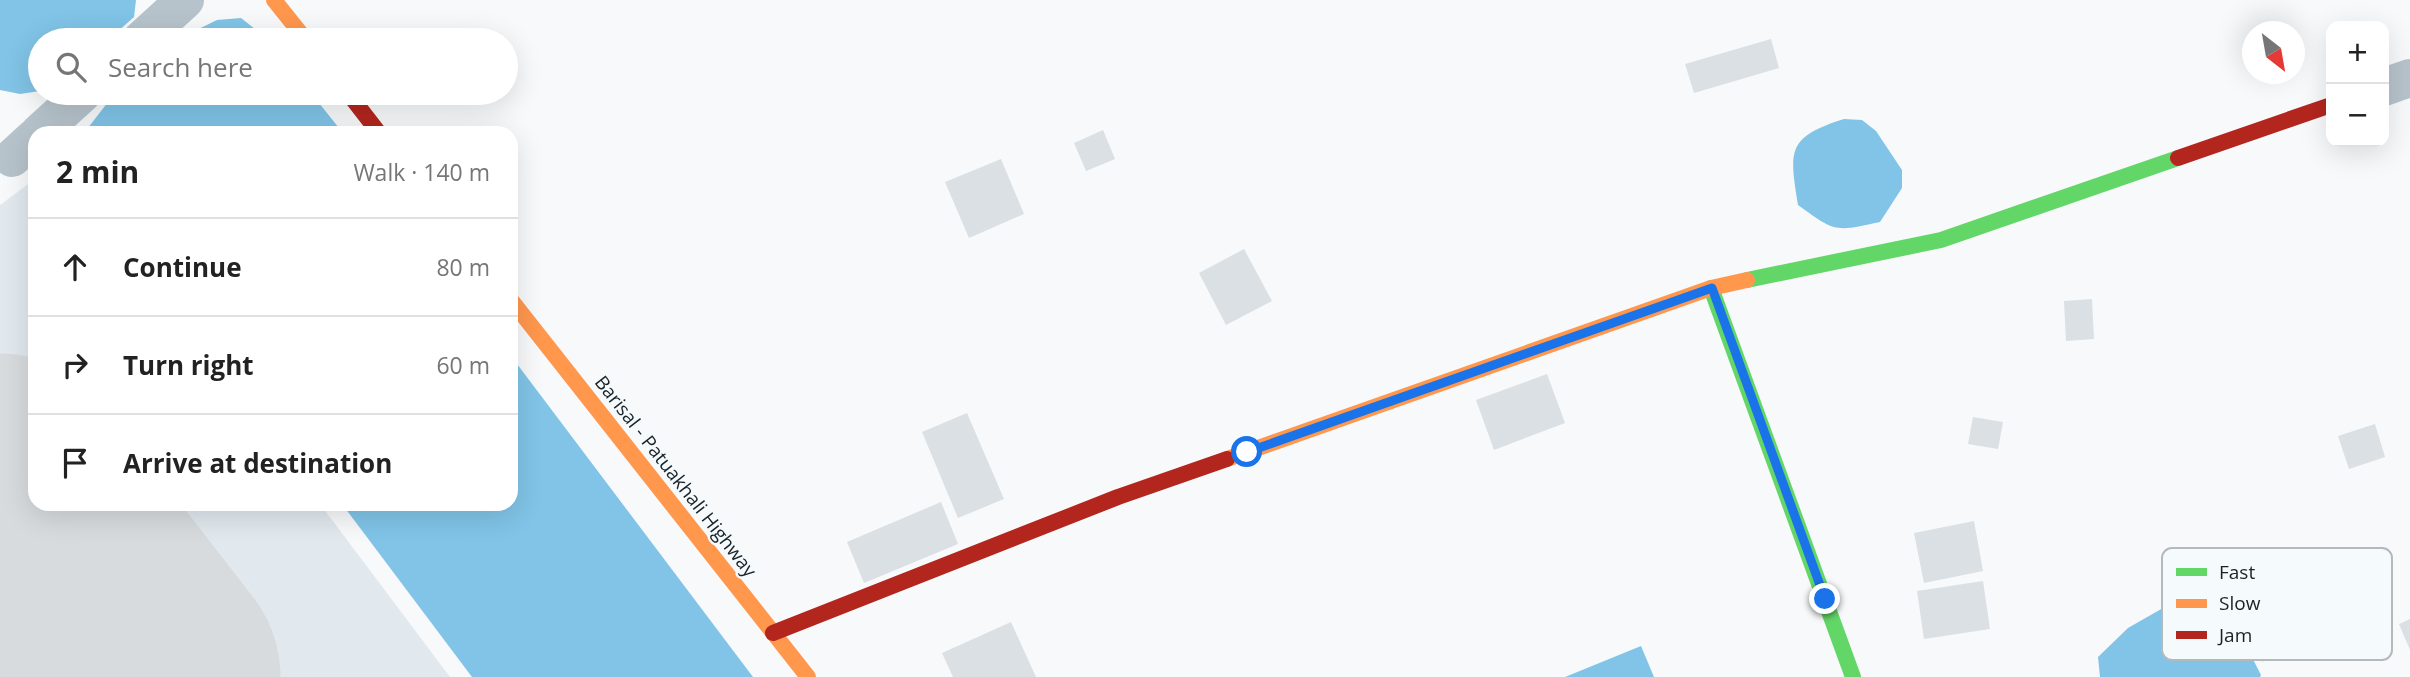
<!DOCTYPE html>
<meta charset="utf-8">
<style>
body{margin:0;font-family:"Open Sans",sans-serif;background:#f6f6f6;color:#222}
.controls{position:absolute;right:21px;top:21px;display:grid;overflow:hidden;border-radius:14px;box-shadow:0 7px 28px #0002}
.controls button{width:63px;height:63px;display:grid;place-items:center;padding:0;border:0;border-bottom:2px solid #e0e0e0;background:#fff;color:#222;font:35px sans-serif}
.compass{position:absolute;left:2242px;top:21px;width:63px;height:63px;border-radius:50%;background:#fff;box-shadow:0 7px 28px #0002;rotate:149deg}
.stop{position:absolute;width:21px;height:21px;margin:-16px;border:5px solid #1a73e8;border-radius:50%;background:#fff}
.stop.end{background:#1a73e8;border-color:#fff;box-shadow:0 2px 7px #0008}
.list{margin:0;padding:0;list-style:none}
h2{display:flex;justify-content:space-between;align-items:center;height:91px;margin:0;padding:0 28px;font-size:30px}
h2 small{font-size:23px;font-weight:400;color:#767676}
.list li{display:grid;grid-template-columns:46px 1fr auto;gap:21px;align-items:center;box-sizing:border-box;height:98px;padding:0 28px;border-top:2px solid #e0e0e0}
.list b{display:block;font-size:26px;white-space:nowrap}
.list em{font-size:23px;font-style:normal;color:#767676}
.icon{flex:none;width:38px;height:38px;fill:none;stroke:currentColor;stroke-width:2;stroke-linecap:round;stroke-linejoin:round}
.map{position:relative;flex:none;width:2410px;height:677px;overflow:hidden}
.search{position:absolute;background:#fff;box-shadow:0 7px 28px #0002;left:28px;top:28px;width:490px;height:77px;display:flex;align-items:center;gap:18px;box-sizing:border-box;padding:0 24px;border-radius:38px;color:#767676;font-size:26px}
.panel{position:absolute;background:#fff;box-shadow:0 7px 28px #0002;left:28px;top:126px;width:490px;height:385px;border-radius:21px}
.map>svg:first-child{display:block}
</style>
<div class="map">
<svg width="2410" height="677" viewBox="0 0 2410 677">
<rect width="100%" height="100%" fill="#f7f9fb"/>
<path fill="#e1e9ee" d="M 35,179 L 35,504 L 320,504 L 450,677 L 0,677 L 0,205 Z"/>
<path fill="#81c4e7" d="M 0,0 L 136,0 L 134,17 L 108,40 L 40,40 L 40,91 L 20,94 L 0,90 Z
M 241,18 L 269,40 L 176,40 L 217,20 Z
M 115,93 L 311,93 L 343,133 L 84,133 Z
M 1844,119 L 1862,120 L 1876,131 L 1902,170 L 1902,188 L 1880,222 C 1835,232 1835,232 1798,205 C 1789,150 1787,137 1844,119 Z
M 511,356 L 753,677 L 472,677 L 342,504 L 511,504 Z
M 2184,596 L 2221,611 L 2237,628 L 2261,675 L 2260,677 L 2100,677 L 2098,657 L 2128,628 Z
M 1641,646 L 1654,677 L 1565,677 Z"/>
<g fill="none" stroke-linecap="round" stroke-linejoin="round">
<path stroke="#d7dbde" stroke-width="261" d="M 0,484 L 150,677"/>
</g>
<path fill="#dbe0e4" d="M 1771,39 L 1779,68 L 1694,93 L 1685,64 Z
M 1103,130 L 1115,159 L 1086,171 L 1074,143 Z
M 1001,159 L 1024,214 L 969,238 L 945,182 Z
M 1244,249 L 1272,301 L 1226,325 L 1199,273 Z
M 2092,299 L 2094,339 L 2066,341 L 2064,301 Z
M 1547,374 L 1565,423 L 1494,450 L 1476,400 Z
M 967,413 L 1004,499 L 958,518 L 922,432 Z
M 1973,417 L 2003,422 L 1998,449 L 1968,444 Z
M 2375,424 L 2385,457 L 2349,469 L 2338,436 Z
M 941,502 L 958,544 L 864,583 L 847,542 Z
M 1974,521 L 1983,571 L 1924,583 L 1914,533 Z
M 1983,581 L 1990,629 L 1924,639 L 1917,591 Z
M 2410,619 L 2410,650 L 2399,624 Z
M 2284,621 L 2295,648 L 2262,662 L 2251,635 Z
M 1011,622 L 1036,677 L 953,677 L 942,653 Z"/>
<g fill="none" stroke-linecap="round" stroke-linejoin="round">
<path stroke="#b7c3cb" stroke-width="38" d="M 141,40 L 185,0
M 2384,87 L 2410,78
M 39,133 L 83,93
M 12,158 L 35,137"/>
<path stroke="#63d668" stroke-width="16" d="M 1747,280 L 1941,240 L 2178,158
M 1711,288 L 1853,677"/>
<path stroke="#ff974d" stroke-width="16" d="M 274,0 L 306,40
M 511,300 L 808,677
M 1227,459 L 1711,288 L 1747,280"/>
<path stroke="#b3261e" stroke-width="16" d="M 348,93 L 379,133
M 2178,158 L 2331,105
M 773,633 L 1118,497 L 1227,459"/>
</g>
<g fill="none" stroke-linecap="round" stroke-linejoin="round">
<path stroke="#1a73e8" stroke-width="9" d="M 1247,452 L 1712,288 L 1825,599"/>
</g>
<g text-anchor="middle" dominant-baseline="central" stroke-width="5" stroke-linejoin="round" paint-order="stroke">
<g font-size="19" fill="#1a2227" stroke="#f5fafd">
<text transform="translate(676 476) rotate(52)">Barisal - Patuakhali Highway</text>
</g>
</g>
<rect x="2162" y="548" width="230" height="112" rx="10" fill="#f5fafd" stroke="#b3b9bd" stroke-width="2"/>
<rect x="2176" y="568" width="31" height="8" fill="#63d668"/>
<rect x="2176" y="599" width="31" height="9" fill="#ff974d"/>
<rect x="2176" y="631" width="31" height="8" fill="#b3261e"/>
<g font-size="19" fill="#1a2227">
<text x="2219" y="579">Fast</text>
<text x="2219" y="610">Slow</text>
<text x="2219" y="642">Jam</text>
</g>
</svg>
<div class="controls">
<button>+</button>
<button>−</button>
</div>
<svg class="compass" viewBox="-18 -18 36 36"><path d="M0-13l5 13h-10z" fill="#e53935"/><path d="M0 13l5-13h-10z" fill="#767676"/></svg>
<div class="stop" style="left:1247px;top:452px"></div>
<div class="stop end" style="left:1825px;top:599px"></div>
<div class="search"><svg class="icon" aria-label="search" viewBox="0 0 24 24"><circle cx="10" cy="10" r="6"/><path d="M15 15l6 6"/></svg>Search here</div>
<section class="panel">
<h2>2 min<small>Walk · 140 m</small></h2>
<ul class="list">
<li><svg class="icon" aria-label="ahead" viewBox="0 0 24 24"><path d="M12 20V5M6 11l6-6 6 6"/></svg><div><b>Continue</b></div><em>80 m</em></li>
<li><svg class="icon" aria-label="right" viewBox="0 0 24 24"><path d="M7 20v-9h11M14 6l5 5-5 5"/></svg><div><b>Turn right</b></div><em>60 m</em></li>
<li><svg class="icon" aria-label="arrive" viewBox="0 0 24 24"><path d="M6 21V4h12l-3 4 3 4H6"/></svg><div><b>Arrive at destination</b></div></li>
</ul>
</section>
</div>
